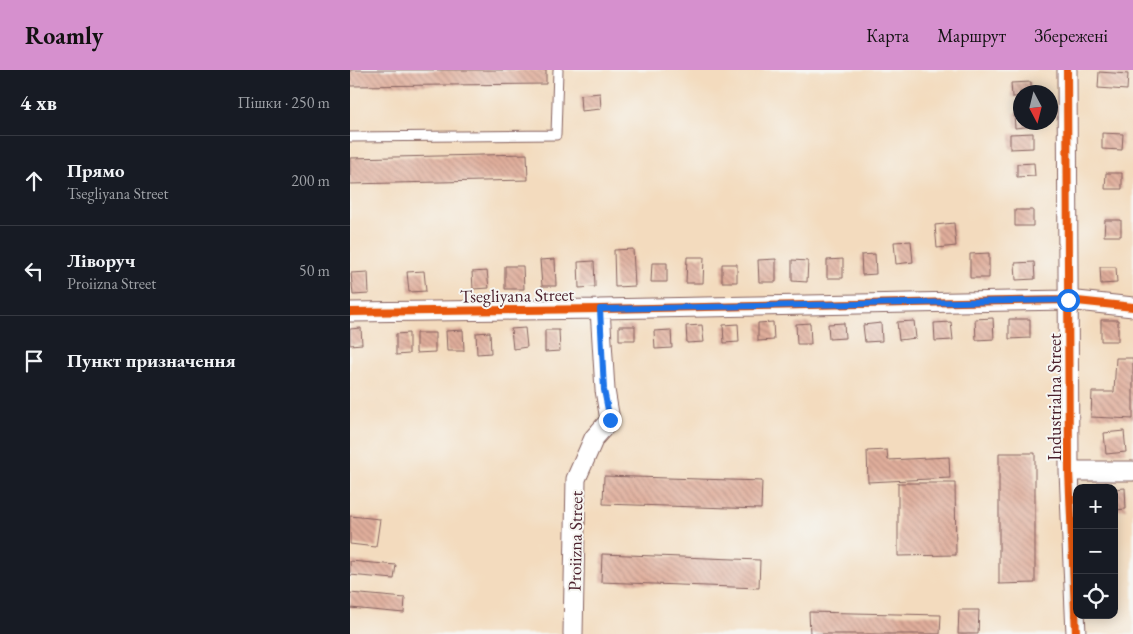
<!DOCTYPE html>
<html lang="uk">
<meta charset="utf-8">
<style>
body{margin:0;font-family:"EB Garamond",serif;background:#20242c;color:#f1f3f6}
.controls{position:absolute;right:15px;bottom:15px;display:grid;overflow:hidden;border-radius:10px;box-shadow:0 2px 12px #0003}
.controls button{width:45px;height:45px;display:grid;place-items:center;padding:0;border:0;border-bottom:1px solid #363941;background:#171b24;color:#f1f3f6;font:25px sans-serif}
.compass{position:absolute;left:663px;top:15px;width:45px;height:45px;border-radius:50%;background:#171b24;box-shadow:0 2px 12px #0003;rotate:173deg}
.stop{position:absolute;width:15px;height:15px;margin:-11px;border:4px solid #1a73e8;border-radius:50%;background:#fff}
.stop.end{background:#1a73e8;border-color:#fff;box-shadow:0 1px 5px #0008}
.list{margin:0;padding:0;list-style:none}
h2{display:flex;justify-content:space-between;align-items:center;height:65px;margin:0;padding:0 20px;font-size:21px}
h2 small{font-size:16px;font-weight:400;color:#9ea1a6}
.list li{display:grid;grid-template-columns:32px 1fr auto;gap:15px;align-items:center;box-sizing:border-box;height:90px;padding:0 20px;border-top:1px solid #363941}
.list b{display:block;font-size:19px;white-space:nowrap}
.list p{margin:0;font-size:16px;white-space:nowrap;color:#9ea1a6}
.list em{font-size:16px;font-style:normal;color:#9ea1a6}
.icon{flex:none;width:28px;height:28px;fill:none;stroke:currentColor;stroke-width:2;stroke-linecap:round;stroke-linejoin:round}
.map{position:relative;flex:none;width:783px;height:564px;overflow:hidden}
header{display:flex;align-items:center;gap:30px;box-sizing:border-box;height:70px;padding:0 25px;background:#d690ce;color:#111}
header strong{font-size:24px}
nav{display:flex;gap:28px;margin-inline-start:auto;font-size:18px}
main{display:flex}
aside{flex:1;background:#171b24}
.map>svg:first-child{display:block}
</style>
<header>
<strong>Roamly</strong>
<nav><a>Карта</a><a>Маршрут</a><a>Збережені</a></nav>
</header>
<main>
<aside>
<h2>4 хв<small>Пішки · 250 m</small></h2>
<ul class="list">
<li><svg class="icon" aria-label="ahead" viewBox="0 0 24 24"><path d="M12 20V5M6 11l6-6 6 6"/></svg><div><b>Прямо</b><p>Tsegliyana Street</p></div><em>200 m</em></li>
<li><svg class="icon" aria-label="left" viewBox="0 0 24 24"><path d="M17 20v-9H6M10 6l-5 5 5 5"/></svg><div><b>Ліворуч</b><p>Proiizna Street</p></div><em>50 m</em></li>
<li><svg class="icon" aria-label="arrive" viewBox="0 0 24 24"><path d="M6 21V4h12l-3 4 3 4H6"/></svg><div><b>Пункт призначення</b></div></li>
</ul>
</aside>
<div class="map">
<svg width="783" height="564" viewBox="0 0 783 564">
<defs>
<pattern id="building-back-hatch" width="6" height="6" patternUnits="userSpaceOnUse" patternTransform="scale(1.25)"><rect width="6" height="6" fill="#e0ae9b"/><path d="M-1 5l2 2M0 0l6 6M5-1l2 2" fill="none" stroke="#b88d7f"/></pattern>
</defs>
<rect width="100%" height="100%" fill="#f6f6f2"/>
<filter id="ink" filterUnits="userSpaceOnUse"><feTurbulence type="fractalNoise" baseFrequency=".02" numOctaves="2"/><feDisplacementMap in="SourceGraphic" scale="10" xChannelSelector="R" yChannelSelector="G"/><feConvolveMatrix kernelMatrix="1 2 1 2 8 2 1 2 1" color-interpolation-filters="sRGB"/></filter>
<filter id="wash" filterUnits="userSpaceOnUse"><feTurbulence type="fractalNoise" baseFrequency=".0096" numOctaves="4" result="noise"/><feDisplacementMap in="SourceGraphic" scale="20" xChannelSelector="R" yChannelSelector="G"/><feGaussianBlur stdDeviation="1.12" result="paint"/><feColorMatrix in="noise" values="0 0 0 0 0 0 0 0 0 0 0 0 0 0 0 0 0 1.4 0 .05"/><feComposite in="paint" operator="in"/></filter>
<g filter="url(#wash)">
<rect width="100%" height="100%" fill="#f3dbbe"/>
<g id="blocks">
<path fill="url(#building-back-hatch)" d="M 0,0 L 196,0 L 196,14 L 0,16 Z
M 749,2 L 778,4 L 777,20 L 748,18 Z
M 681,12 L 681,22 L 670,22 L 670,27 L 662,27 L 661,13 Z
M 250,23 L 251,39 L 231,41 L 230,25 Z
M 670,42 L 670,52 L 684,52 L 684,56 L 665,58 L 664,43 Z
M 683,63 L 683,78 L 660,79 L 660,64 Z
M 752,63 L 773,64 L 772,80 L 752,79 Z
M 177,84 L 178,110 L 0,114 L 0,88 Z
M 684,93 L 685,106 L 667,107 L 667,94 Z
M 756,103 L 772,103 L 772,119 L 755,119 Z
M 665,140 L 683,140 L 683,156 L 665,156 Z
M 755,150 L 771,150 L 771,166 L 754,166 Z
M 604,153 L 606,176 L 587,178 L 585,155 Z
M 561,171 L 563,192 L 546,194 L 544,172 Z
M 283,179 L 285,216 L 265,217 L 264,180 Z
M 639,183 L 639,208 L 620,208 L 620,184 Z
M 525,184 L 526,204 L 512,205 L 511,185 Z
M 337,187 L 354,187 L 353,213 L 336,213 Z
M 205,189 L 206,216 L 192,216 L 190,190 Z
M 426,189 L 426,212 L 409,212 L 408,190 Z
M 493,189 L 493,208 L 477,208 L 477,190 Z
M 442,190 L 458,191 L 457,212 L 442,211 Z
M 244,191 L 245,217 L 229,218 L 228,192 Z
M 684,192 L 685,209 L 666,210 L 665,193 Z
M 302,193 L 317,193 L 317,212 L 301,212 Z
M 372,194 L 387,194 L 387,212 L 372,212 Z
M 155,196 L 173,196 L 174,219 L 155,219 Z
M 750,197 L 766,197 L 767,213 L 751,214 Z
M 74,201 L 76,221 L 59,222 L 57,202 Z
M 137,201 L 139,218 L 123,219 L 122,202 Z
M 18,202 L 19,224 L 3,225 L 1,203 Z
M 643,248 L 644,269 L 626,270 L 625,249 Z
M 659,249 L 680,249 L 680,268 L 659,269 Z
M 751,250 L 768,250 L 768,271 L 751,271 Z
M 564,251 L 566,268 L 549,270 L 547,252 Z
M 423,252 L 424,270 L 408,271 L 408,253 Z
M 601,252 L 603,270 L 585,271 L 584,253 Z
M 460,253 L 461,274 L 447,274 L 446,254 Z
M 494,253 L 495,268 L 479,269 L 478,254 Z
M 531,253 L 532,271 L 515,272 L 513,255 Z
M 388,254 L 389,272 L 374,273 L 373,255 Z
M 352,255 L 354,272 L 337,273 L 336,256 Z
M 269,256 L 285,256 L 285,270 L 269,270 Z
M 11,258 L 12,274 L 0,275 L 0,259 Z
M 175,258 L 177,277 L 163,279 L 161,259 Z
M 113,260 L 114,281 L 97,281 L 96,261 Z
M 195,260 L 209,260 L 210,281 L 195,282 Z
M 321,260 L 322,278 L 305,279 L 304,261 Z
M 140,262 L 141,283 L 127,284 L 126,263 Z
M 59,263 L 59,284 L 46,285 L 46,264 Z
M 66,263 L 85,263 L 85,282 L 66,283 Z
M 766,288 L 783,288 L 783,349 L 741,347 L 742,322 L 764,322 Z
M 774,361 L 776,382 L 756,384 L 754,363 Z
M 537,380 L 538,390 L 599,387 L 600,408 L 518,412 L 517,381 Z
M 649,383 L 685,383 L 685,513 L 649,514 Z
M 254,406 L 412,411 L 411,439 L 253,434 Z
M 548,413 L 605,413 L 606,485 L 548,486 Z
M 775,418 L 776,439 L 764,440 L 764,419 Z
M 0,446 L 30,449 L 26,477 L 0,474 Z
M 252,484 L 410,490 L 409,518 L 251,512 Z
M 0,491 L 46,495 L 44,509 L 0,505 Z
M 0,523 L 55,528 L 54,543 L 0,538 Z
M 609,540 L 629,540 L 628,564 L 608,564 Z
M 459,542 L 591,545 L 590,564 L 460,564 Z"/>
</g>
</g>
<g filter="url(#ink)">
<use href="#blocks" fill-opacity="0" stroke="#85615e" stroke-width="1"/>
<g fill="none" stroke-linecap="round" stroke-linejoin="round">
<defs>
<path id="service" d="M 0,67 L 206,65 L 208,0"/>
<path id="minor" d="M 717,0 L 719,401 L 726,564
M 0,242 L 250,239 L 718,230 L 783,237
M 719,401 L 783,401
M 223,564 L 226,409 L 244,368 L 260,350 L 255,320 L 250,239"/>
</defs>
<use href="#service" stroke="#85615e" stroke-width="11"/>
<use href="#minor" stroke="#85615e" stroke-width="21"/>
<use href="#service" stroke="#fff" stroke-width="9"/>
<use href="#minor" stroke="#fff" stroke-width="19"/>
<defs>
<path id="cycleway" d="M 717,0 L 719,401 L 726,564
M 0,242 L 250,239 L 718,230 L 783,237"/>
</defs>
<use href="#cycleway" stroke="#f6f6f2" stroke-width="11"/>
<use href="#cycleway" stroke="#e8590c" stroke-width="8"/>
</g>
</g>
<g fill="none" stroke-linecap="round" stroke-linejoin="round" filter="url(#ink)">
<path stroke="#1a73e8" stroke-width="6" d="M 260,350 L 254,320 L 250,239 L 718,230"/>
</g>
<g text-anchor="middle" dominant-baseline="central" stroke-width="4" stroke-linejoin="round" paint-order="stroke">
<g font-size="18" fill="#4a1f2b" stroke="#f6f6f2">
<text transform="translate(167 225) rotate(-1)">Tsegliyana Street</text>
<text transform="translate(704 327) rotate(-90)">Industrialna Street</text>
<text transform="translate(225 471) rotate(-89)">Proiizna Street</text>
</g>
</g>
</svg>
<div class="controls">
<button>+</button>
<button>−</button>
<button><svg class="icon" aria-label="locate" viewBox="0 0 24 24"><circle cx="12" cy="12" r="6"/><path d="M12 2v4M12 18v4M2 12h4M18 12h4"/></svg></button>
</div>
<svg class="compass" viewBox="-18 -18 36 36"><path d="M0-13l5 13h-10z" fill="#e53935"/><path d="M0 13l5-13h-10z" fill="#9ea1a6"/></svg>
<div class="stop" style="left:718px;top:230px"></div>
<div class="stop end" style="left:260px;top:350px"></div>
</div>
</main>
